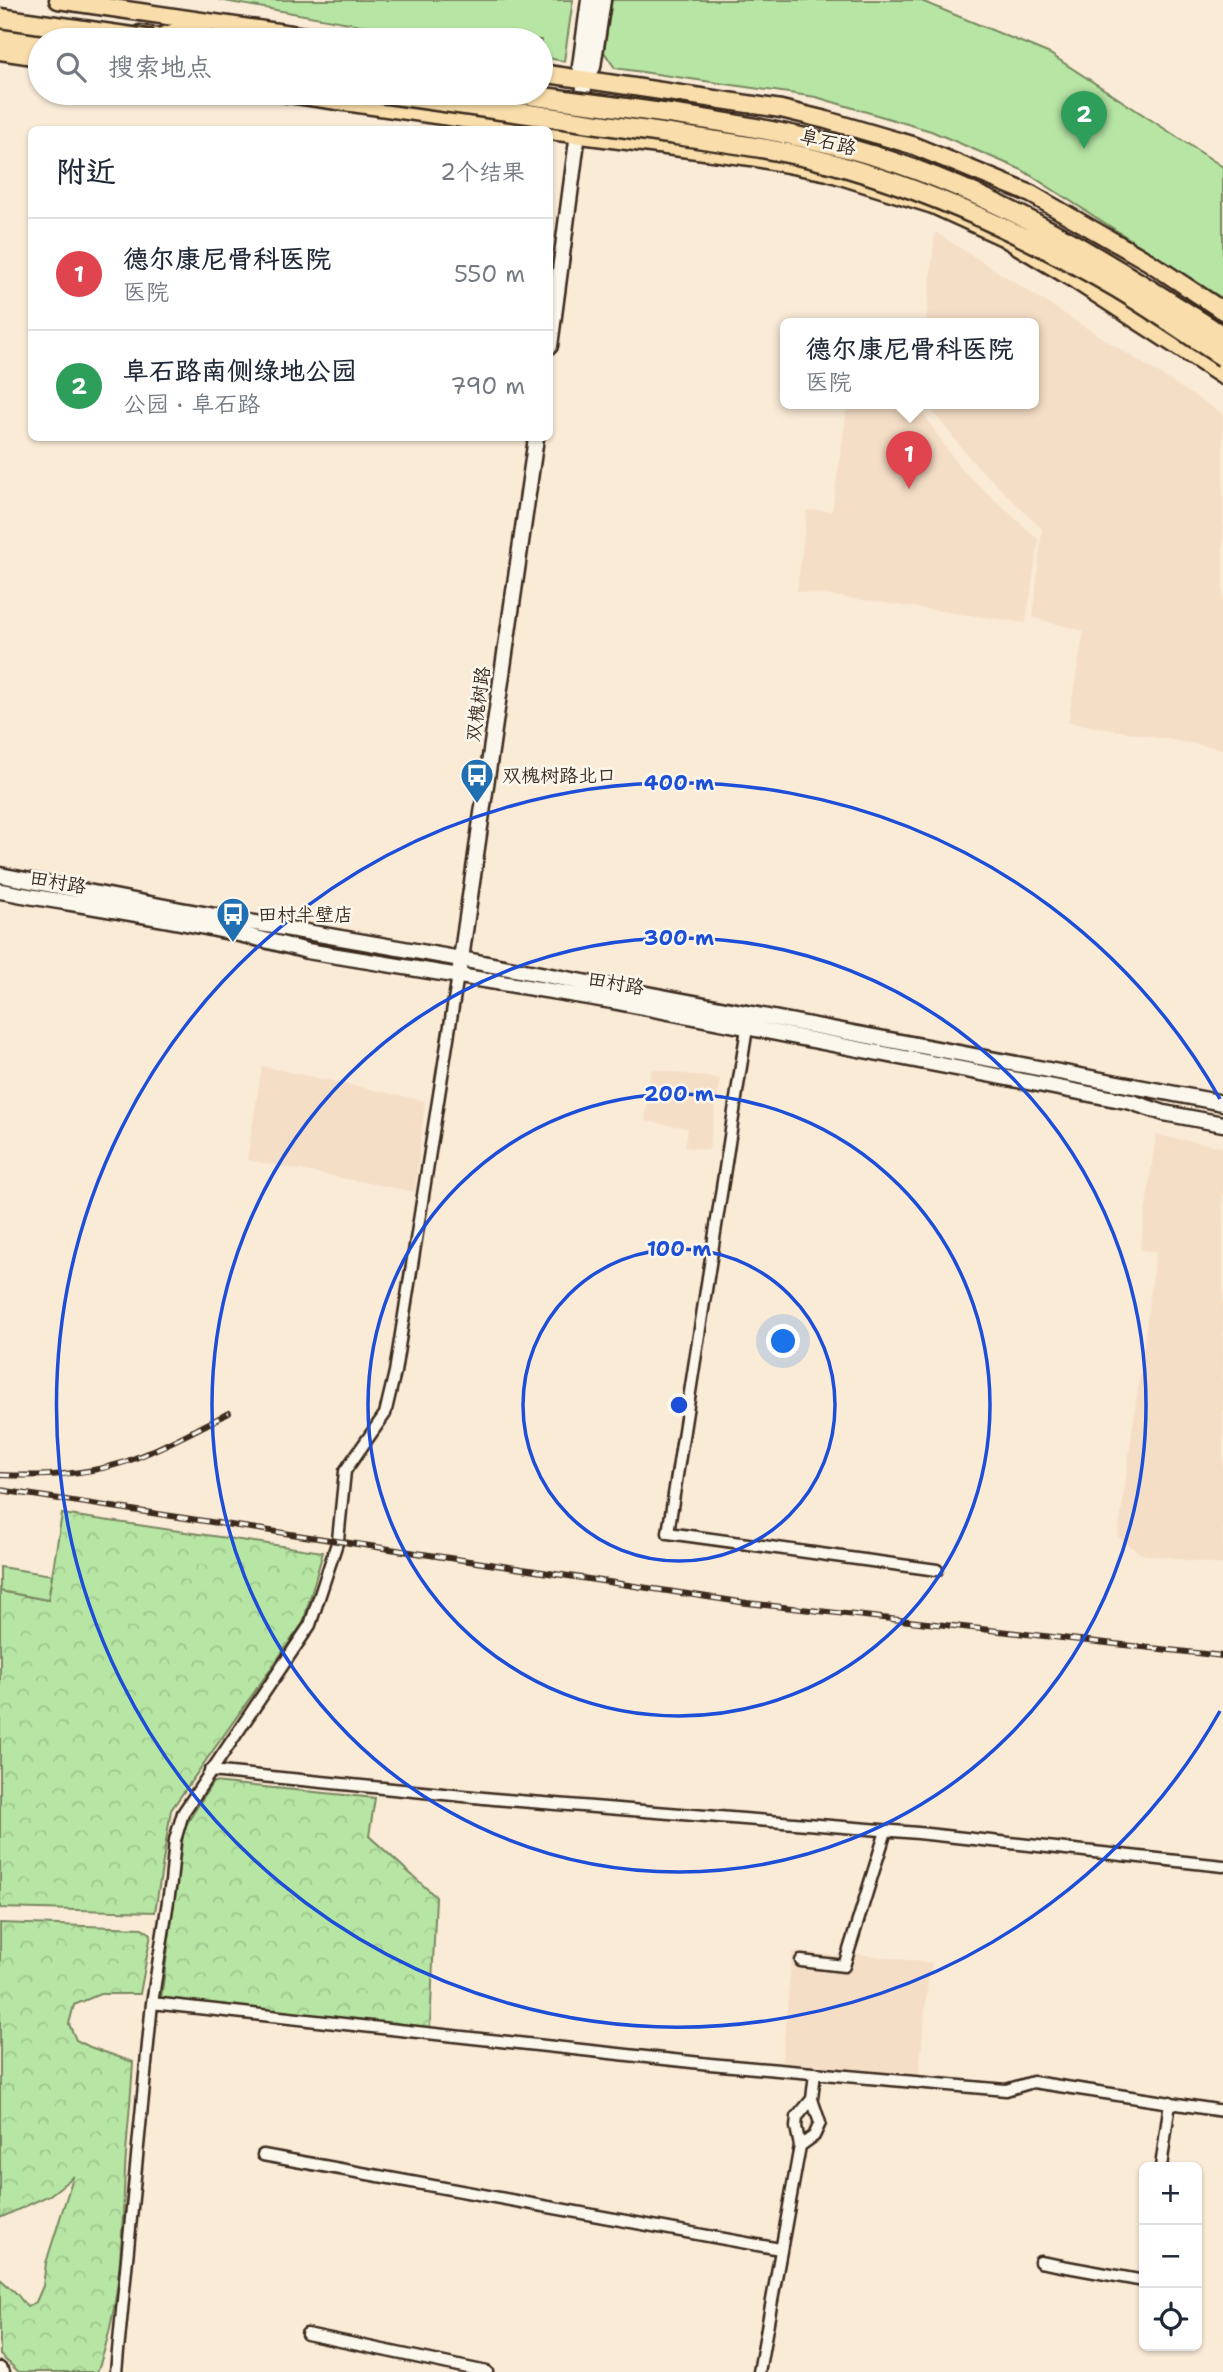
<!DOCTYPE html>
<html lang="zh">
<meta charset="utf-8">
<style>
body{margin:0;font-family:"Shantell Sans","LXGW WenKai TC",sans-serif;background:#f2f2f3;color:#1f2937}
.controls{position:absolute;right:21px;bottom:21px;display:grid;overflow:hidden;border-radius:10px;box-shadow:0 2px 5px #0004}
.controls button{width:63px;height:63px;display:grid;place-items:center;padding:0;border:0;border-bottom:2px solid #e0e1e3;background:#fff;color:#1f2937;font:35px sans-serif}
.you{position:absolute;left:784px;top:1342px;width:24px;height:24px;margin:-18px;border:5px solid #fff;border-radius:50%;background:#1a73e8;box-shadow:0 0 0 10px #1a73e833}
.badge{display:grid;place-items:center;width:46px;height:46px;border-radius:50%;background:#1a73e8;color:#fff;font-size:23px;font-weight:700}
.pin{position:absolute;translate:-50% -58px;filter:drop-shadow(0 2px 4px #0008)}
.pin::after{content:'';position:absolute;top:37px;width:24px;height:21px;background:inherit;clip-path:polygon(0 0,100% 0,50% 100%)}
.popup{position:absolute;left:780px;top:318px;width:259px;height:91px;box-sizing:border-box;display:grid;place-content:center;border-radius:10px;background:#fff;filter:drop-shadow(0 2px 5px #0005);font-size:23px;white-space:nowrap;color:#747a83}
.popup b{font-size:26px;color:#1f2937}
.popup::after{content:'';position:absolute;left:50%;top:100%;margin-left:-14px;border:14px solid transparent;border-top-color:#fff}
.list{margin:0;padding:0;list-style:none}
h2{display:flex;justify-content:space-between;align-items:center;height:91px;margin:0;padding:0 28px;font-size:30px}
h2 small{font-size:23px;font-weight:400;color:#747a83}
.list li{display:grid;grid-template-columns:46px 1fr auto;gap:21px;align-items:center;box-sizing:border-box;height:112px;padding:0 28px;border-top:2px solid #e0e1e3}
.list b{display:block;font-size:26px;white-space:nowrap}
.list p{margin:0;font-size:23px;white-space:nowrap;color:#747a83}
.list em{font-size:23px;font-style:normal;color:#747a83}
.icon{flex:none;width:38px;height:38px;fill:none;stroke:currentColor;stroke-width:2;stroke-linecap:round;stroke-linejoin:round}
.map{position:relative;flex:none;width:1223px;height:2372px;overflow:hidden}
.search{position:absolute;background:#fff;box-shadow:0 2px 5px #0004;left:28px;top:28px;width:525px;height:77px;display:flex;align-items:center;gap:18px;box-sizing:border-box;padding:0 24px;border-radius:38px;color:#747a83;font-size:26px}
.panel{position:absolute;background:#fff;box-shadow:0 2px 5px #0004;left:28px;top:126px;width:525px;height:315px;border-radius:10px}
.map>svg:first-child{display:block}
</style>
<div class="map">
<svg width="1223" height="2372" viewBox="0 0 1223 2372">
<defs>
<pattern id="forest-crowns" width="20" height="18" patternUnits="userSpaceOnUse" patternTransform="scale(1.75)"><rect width="20" height="18" fill="#b7e6a4"/><path d="M2 6a3 3 0 1 1 6 0M12 15a3 3 0 1 1 6 0" fill="none" stroke="#9ec58d"/></pattern>
</defs>
<rect width="100%" height="100%" fill="#faebd7"/>
<filter id="ink" filterUnits="userSpaceOnUse"><feTurbulence type="fractalNoise" baseFrequency=".0143" numOctaves="2"/><feDisplacementMap in="SourceGraphic" scale="14" xChannelSelector="R" yChannelSelector="G"/><feConvolveMatrix kernelMatrix="1 2 1 2 8 2 1 2 1" color-interpolation-filters="sRGB"/></filter>
<g filter="url(#ink)">
<path fill="#f5dec6" d="M 935,232 L 1223,414 L 1223,749 L 1068,722 L 1084,631 L 1033,618 L 1042,529 L 971,460 L 926,403 L 1033,403 L 1033,323 L 926,323 Z
M 848,403 L 916,403 L 960,468 L 1039,540 L 1026,623 L 797,591 L 807,510 L 832,511 Z
M 262,1066 L 425,1101 L 415,1192 L 247,1160 Z
M 651,1069 L 720,1079 L 709,1150 L 685,1147 L 688,1128 L 645,1121 Z
M 1156,1135 L 1223,1147 L 1223,1565 L 1141,1554 L 1118,1537 L 1156,1252 L 1140,1250 Z
M 792,1952 L 833,1955 L 858,1954 L 932,1963 L 928,1981 L 919,2075 L 782,2062 Z"/>
<path fill="url(#forest-crowns)" stroke="#798861" stroke-width="2" d="M 62,1514 L 323,1552 L 303,1623 L 171,1810 L 155,1912 L 0,1908 L 0,1591 L 48,1600 Z
M 213,1782 L 375,1798 L 369,1836 L 436,1897 L 430,2028 L 161,1999 L 184,1828 Z
M 0,1923 L 142,1928 L 151,1934 L 140,1994 L 100,1994 L 74,2005 L 69,2024 L 76,2040 L 90,2047 L 133,2062 C 131,2098 127,2134 125,2170 C 122,2236 121,2309 97,2372 L 19,2372 L 0,2355 L 0,2279 L 16,2293 L 27,2307 L 36,2302 L 43,2286 L 46,2263 L 73,2177 L 50,2195 L 0,2218 Z"/>
<path fill="#b7e6a4" stroke="#798861" stroke-width="2" d="M 219,0 L 573,0 L 564,61 L 541,57 L 541,40 L 445,40 Z
M 612,0 L 919,0 L 1050,54 L 1223,167 L 1223,299 L 1022,170 L 931,131 L 816,97 L 615,68 L 604,52 Z
M 0,1567 L 52,1575 L 48,1600 L 0,1591 Z"/>
<g fill="none" stroke-linecap="round" stroke-linejoin="round">
<defs>
<path id="street" d="M 747,1028 L 668,1533 L 937,1570
M 210,1771 L 494,1799 L 918,1833 L 1223,1866
M 801,1961 L 844,1966 L 886,1831
M 152,2003 L 710,2064 L 1006,2090 L 1033,2082 L 1223,2111
M 800,2146 L 814,2136 L 820,2123 L 812,2099
M 263,2155 L 780,2249
M 1161,2167 L 1170,2102
M 1040,2262 L 1144,2281
M 307,2334 L 487,2372
M 0,2368 L 4,2372
M 116,2372 L 152,2003 L 171,1882 L 175,1840 L 183,1813 L 310,1625 L 338,1540 L 345,1471 L 385,1414 L 395,1372 L 458,975
M 759,2372 L 800,2146 L 796,2127 L 797,2117 L 812,2099 L 815,2073"/>
<path id="secondary" d="M 585,80 L 580,66 L 589,0
M 550,346 L 585,80 L 593,67 L 603,0
M 0,875 L 181,910 L 461,959 L 1223,1103
M 0,891 C 102,909 207,923 307,951 L 612,1001 L 1131,1102 L 1164,1113 L 1223,1124
M 460,966 L 536,438"/>
<path id="primary" d="M 58,0 L 332,40
M 140,34 L 159,37 L 203,24
M 0,51 L 40,57
M 541,73 L 781,109 L 826,120 L 912,145 L 1031,194 L 1149,262 L 1223,311
M 282,93 L 539,130
M 550,131 L 751,157 L 828,172 L 933,205 L 1003,237 L 1075,280 L 1223,376"/>
<path id="highway" d="M 0,38 L 40,44"/>
</defs>
<use href="#street" stroke="#3b2a1e" stroke-width="15"/>
<use href="#secondary" stroke="#3b2a1e" stroke-width="19"/>
<use href="#primary" stroke="#3b2a1e" stroke-width="21"/>
<use href="#highway" stroke="#3b2a1e" stroke-width="23"/>
<use href="#street" stroke="#fbf7ec" stroke-width="10"/>
<use href="#secondary" stroke="#fbf7ec" stroke-width="14"/>
<use href="#primary" stroke="#f9deab" stroke-width="16"/>
<use href="#highway" stroke="#f9deab" stroke-width="18"/>
<defs>
<path id="rail" d="M 0,1475 C 42,1477 85,1475 125,1462 C 161,1449 195,1430 229,1413
M 0,1490 L 747,1603 L 1223,1656"/>
</defs>
<use href="#rail" stroke="#3b2a1e" stroke-width="6"/>
<use href="#rail" stroke="#fbf7ec" stroke-width="3.5" stroke-dasharray="10" stroke-linecap="butt"/>
<defs>
<path id="highway-bridge" d="M 0,18 L 153,40
M 381,93 C 470,106 559,118 648,131 C 716,141 786,149 851,169 C 943,196 1029,237 1112,285 C 1150,307 1186,333 1223,357
M 514,93 C 627,109 744,120 854,150 C 989,187 1107,261 1223,336"/>
</defs>
<use href="#highway-bridge" stroke="#3b2a1e" stroke-width="23" stroke-linecap="butt"/>
<use href="#highway-bridge" stroke="#f9deab" stroke-width="18"/>
</g>
</g>
<g fill="none" stroke="#1d4ed8" stroke-width="3.5">
<circle cx="679" cy="1405" r="156"/>
<circle cx="679" cy="1405" r="311"/>
<circle cx="679" cy="1405" r="467"/>
<path d="M1220 1711A622 622 0 1 1 1220 1099"/>
</g>
<defs>
<symbol id="bus-pin" viewBox="-11 -11 22 30"><path d="M0 17L-7.5 6A9.5 9.5 0 1 1 7.5 6Z" fill="#1f6fb2" stroke="#fbf7ec"/><path d="M-5-6H5V4H4V6H2V4H-2V6H-4V4H-5ZM-3.5-4V0h7V-4ZM-3.5 1.2v1.5H-2V1.2ZM2 1.2v1.5H3.5V1.2Z" fill="#fff"/></symbol>
</defs>
<g fill-rule="evenodd">
<use href="#bus-pin" x="458" y="756" width="38" height="52"/>
<use href="#bus-pin" x="214" y="895" width="38" height="52"/>
</g>
<g text-anchor="middle" dominant-baseline="central" stroke-width="5" stroke-linejoin="round" paint-order="stroke">
<g font-size="19" fill="#3b2a1e" stroke="#fbf7ec">
<text transform="translate(828 142) rotate(14)">阜石路</text>
<text transform="translate(478 704) rotate(-82)">双槐树路</text>
<text transform="translate(58 882) rotate(10)">田村路</text>
<text transform="translate(616 983) rotate(10)">田村路</text>
</g>
<g font-size="19" fill="#3b2a1e" stroke="#fbf7ec" text-anchor="start">
<text x="502" y="775">双槐树路北口</text>
<text x="258" y="914">田村半壁店</text>
</g>
</g>
<circle cx="679" cy="1405" r="10" fill="#1d4ed8" stroke="#fbf7ec" stroke-width="3.5"/>
<g font-size="21" text-anchor="middle" font-weight="bold" fill="#1d4ed8" stroke="#fbf7ec" stroke-width="5" stroke-linejoin="round" paint-order="stroke">
<text x="679" y="790">400 m</text>
<text x="679" y="945">300 m</text>
<text x="679" y="1101">200 m</text>
<text x="679" y="1256">100 m</text>
</g>
</svg>
<div class="controls">
<button>+</button>
<button>−</button>
<button><svg class="icon" aria-label="locate" viewBox="0 0 24 24"><circle cx="12" cy="12" r="6"/><path d="M12 2v4M12 18v4M2 12h4M18 12h4"/></svg></button>
</div>
<div class="you"></div>
<div class="pin badge" style="left:909px;top:489px;background:#e0444e">1</div>
<div class="popup"><b>德尔康尼骨科医院</b>医院</div>
<div class="pin badge" style="left:1084px;top:149px;background:#2e9e5b">2</div>
<div class="search"><svg class="icon" aria-label="search" viewBox="0 0 24 24"><circle cx="10" cy="10" r="6"/><path d="M15 15l6 6"/></svg>搜索地点</div>
<section class="panel">
<h2>附近<small>2个结果</small></h2>
<ul class="list">
<li><span class="badge" style="background:#e0444e">1</span><div><b>德尔康尼骨科医院</b><p>医院</p></div><em>550 m</em></li>
<li><span class="badge" style="background:#2e9e5b">2</span><div><b>阜石路南侧绿地公园</b><p>公园 · 阜石路</p></div><em>790 m</em></li>
</ul>
</section>
</div>
